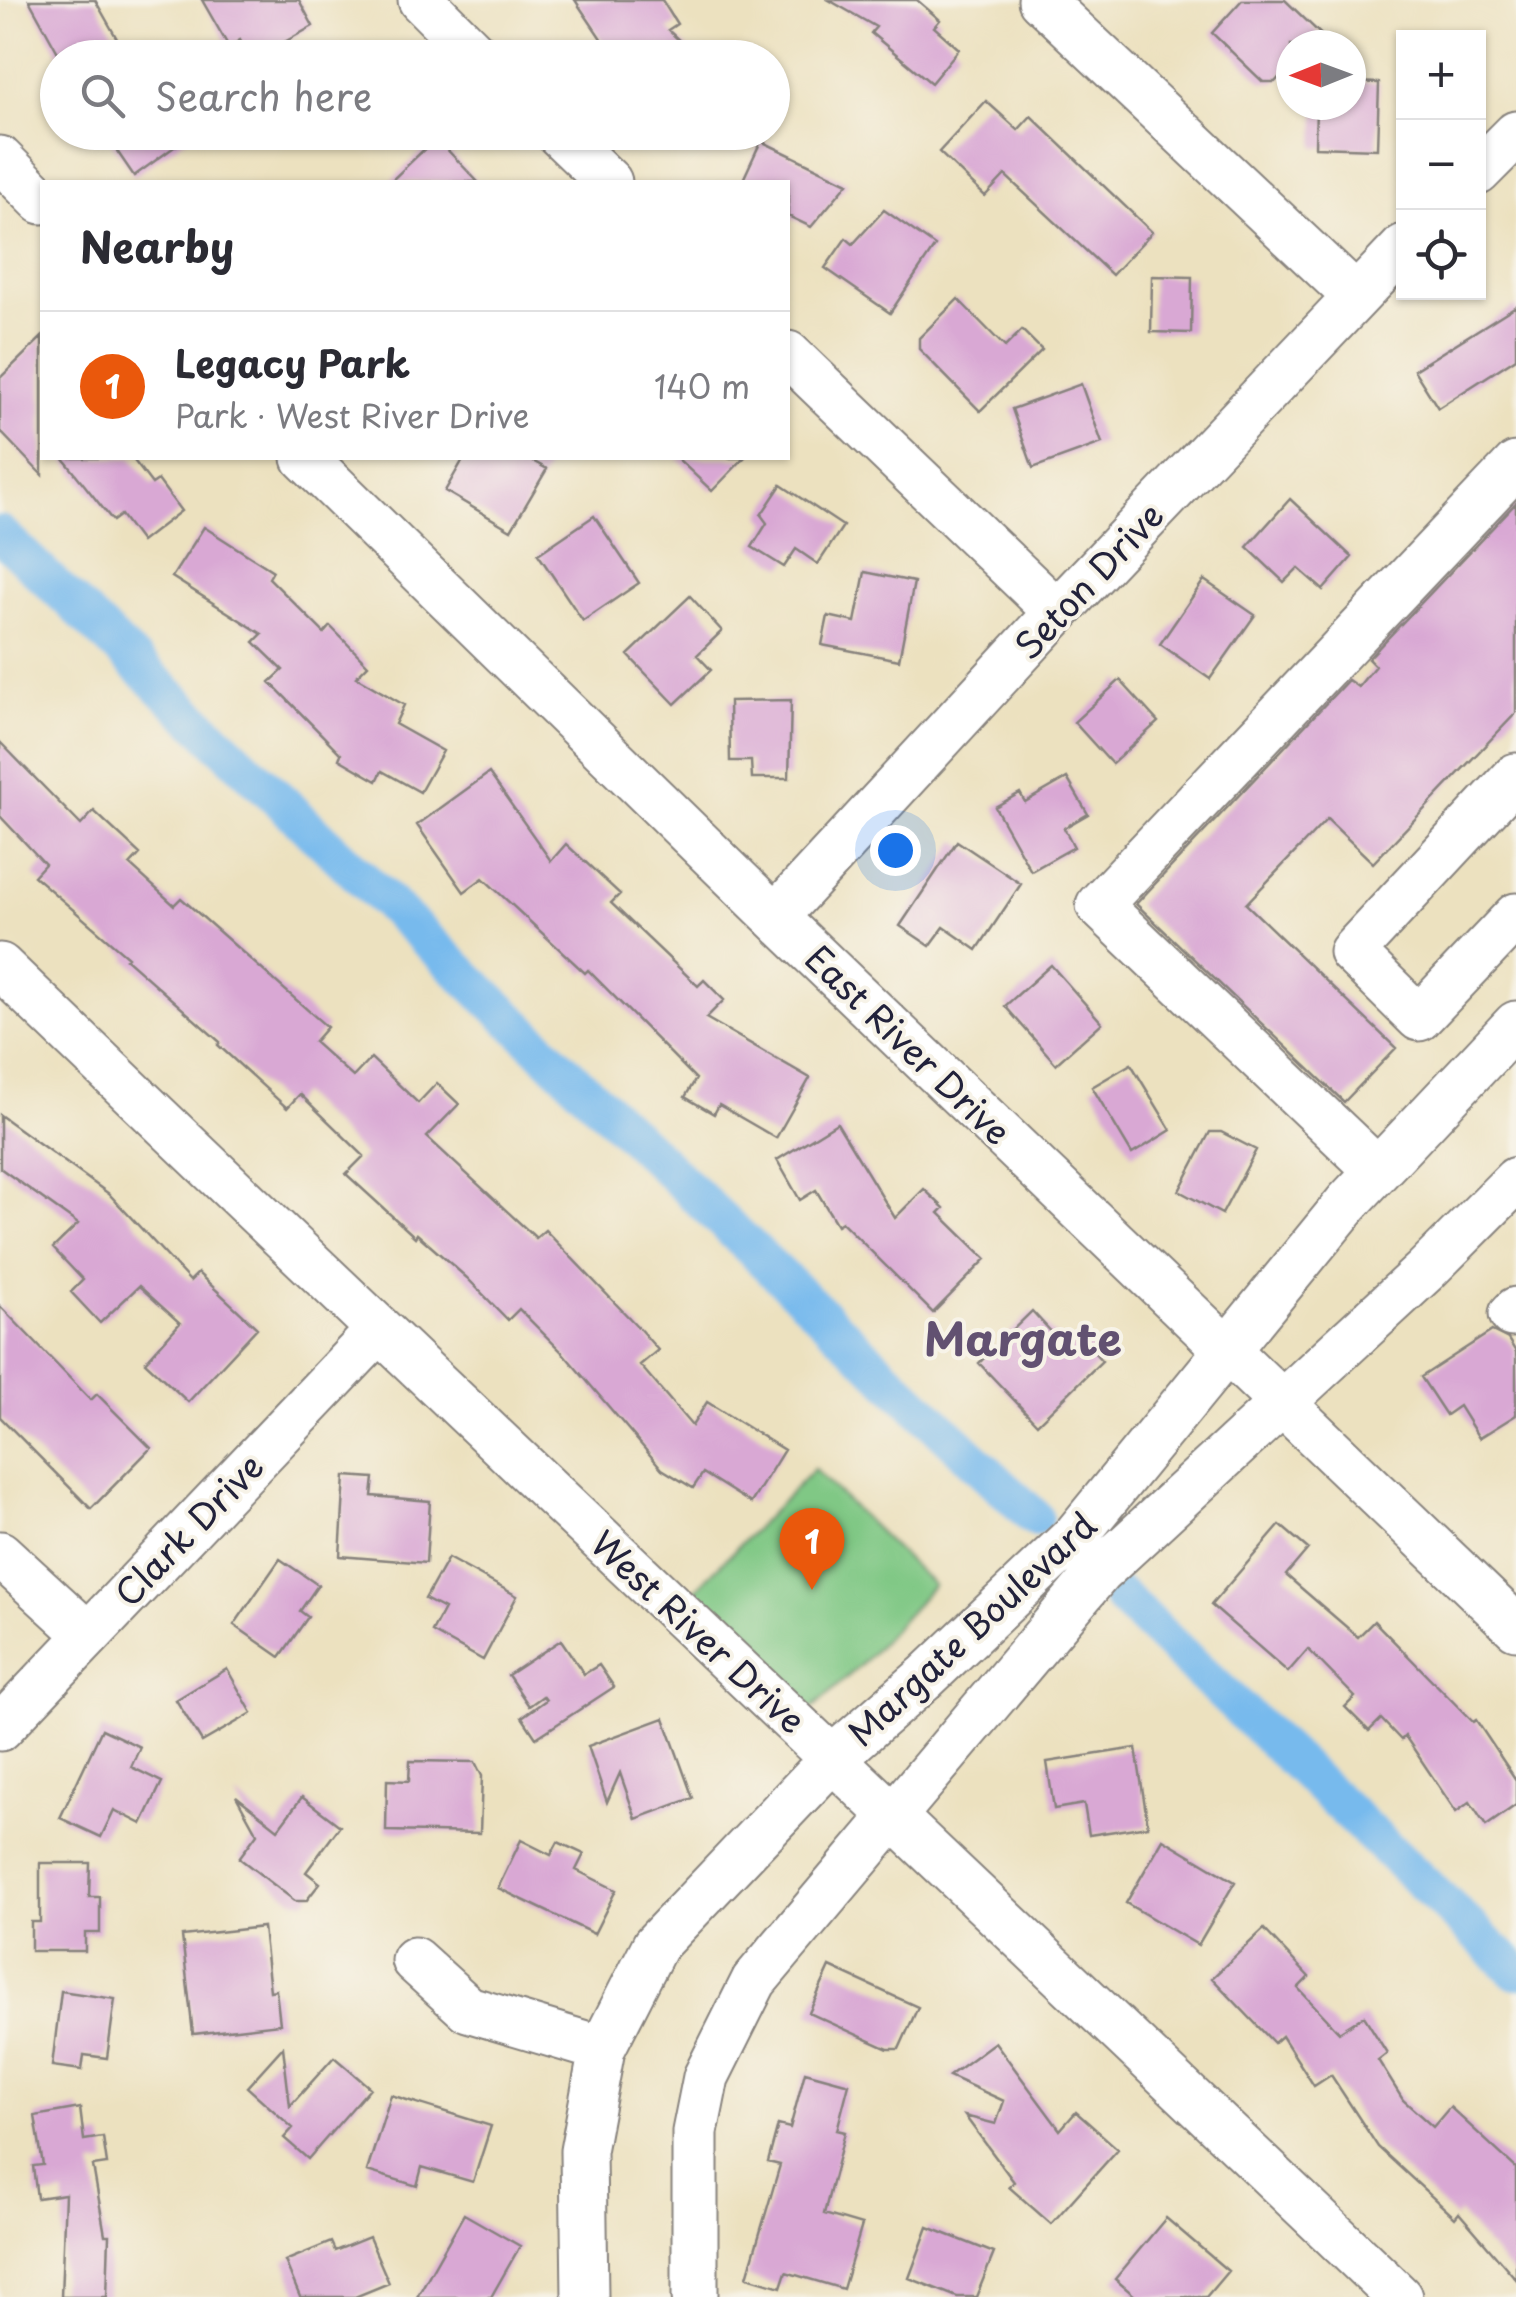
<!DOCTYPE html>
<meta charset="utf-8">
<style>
body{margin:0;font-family:"Playpen Sans",sans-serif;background:#f2f2f3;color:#2b2b33}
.controls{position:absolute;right:30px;top:30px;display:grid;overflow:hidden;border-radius:0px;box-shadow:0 2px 8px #0004}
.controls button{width:90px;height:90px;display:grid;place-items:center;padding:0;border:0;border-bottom:2px solid #e1e1e2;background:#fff;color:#2b2b33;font:50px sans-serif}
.compass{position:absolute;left:1276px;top:30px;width:90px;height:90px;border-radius:50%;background:#fff;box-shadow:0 2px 8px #0004;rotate:269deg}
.you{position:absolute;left:895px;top:850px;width:35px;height:35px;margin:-25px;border:8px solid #fff;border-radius:50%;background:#1a73e8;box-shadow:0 0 0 15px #1a73e833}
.badge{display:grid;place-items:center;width:65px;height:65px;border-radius:50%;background:#ea580c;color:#fff;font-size:32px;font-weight:700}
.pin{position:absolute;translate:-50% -82px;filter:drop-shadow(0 2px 5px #0008)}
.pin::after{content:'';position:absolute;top:52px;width:35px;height:30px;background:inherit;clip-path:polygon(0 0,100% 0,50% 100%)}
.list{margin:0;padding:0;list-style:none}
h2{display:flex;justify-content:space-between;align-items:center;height:130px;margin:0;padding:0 40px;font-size:42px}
h2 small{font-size:32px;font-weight:400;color:#7c7c81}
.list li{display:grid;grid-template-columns:65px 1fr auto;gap:30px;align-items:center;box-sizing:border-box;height:150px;padding:0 40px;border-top:2px solid #e1e1e2}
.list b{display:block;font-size:38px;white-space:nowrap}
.list p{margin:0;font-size:32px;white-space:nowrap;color:#7c7c81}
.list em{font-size:32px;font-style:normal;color:#7c7c81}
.icon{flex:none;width:55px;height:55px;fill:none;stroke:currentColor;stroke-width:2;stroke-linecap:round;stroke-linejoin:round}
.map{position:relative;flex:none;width:1516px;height:2297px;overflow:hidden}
.search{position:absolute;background:#fff;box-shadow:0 2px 8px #0004;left:40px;top:40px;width:750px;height:110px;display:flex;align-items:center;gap:25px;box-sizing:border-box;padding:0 35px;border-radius:55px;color:#7c7c81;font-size:38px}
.panel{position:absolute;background:#fff;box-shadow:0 2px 8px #0004;left:40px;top:180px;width:750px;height:280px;border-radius:0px}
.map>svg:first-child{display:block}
</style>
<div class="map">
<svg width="1516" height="2297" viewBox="0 0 1516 2297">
<rect width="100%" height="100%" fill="#f7f3e8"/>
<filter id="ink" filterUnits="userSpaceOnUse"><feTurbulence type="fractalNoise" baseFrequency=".01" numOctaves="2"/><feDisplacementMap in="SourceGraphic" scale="20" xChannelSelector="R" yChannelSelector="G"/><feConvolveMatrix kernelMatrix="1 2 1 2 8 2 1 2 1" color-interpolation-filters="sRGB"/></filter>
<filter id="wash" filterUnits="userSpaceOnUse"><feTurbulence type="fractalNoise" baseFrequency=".0048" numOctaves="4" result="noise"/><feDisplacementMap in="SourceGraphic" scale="40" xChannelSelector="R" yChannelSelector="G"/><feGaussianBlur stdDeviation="2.25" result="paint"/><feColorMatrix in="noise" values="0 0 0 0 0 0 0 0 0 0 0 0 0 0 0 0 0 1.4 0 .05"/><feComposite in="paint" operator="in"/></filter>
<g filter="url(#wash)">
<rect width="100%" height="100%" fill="#ece1bf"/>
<path fill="#80c885" stroke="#517560" stroke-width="2.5" d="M 814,1469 L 933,1585 L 863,1663 L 810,1710 L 691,1594 Z"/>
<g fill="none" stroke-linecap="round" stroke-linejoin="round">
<path stroke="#77baed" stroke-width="38" d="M 0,534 L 1034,1517
M 1121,1597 L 1516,1971"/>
</g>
<g id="blocks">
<path fill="#d9a8d4" d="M 29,0 L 95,0 L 120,44 L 97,58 L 61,58 Z
M 202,0 L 299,0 L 313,26 L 256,58 L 250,58 L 240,40 L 229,47 Z
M 575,0 L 662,0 L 677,24 L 668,30 L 698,58 L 614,58 Z
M 829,0 L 917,0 L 940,20 L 934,27 L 959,49 L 931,83 L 871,33 L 876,27 Z
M 1242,0 L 1285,0 L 1332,45 L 1291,45 L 1291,64 L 1275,82 L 1263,82 L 1212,33 Z
M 1351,82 L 1379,83 L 1377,149 L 1315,147 L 1316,105 L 1351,105 Z
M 986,101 L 1018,130 L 1031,116 L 1152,232 L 1112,275 L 1005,175 L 985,196 L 939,152 Z
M 104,132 L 195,132 L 134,176 Z
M 436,138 L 478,182 L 390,182 Z
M 761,141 L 848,183 L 811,227 L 788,216 L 788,182 L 742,182 Z
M 884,210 L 935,246 L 890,313 L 825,268 L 846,238 L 853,244 Z
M 1152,276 L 1192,277 L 1191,333 L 1151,332 Z
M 958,299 L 1005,347 L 1022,330 L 1042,350 L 980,411 L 919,349 L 919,338 Z
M 1516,306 L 1516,358 L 1438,408 L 1414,370 Z
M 42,337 L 42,475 L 0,431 L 0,378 Z
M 1081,384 L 1102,443 L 1033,468 L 1012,409 Z
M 63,458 L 132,458 L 152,484 L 158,480 L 181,511 L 141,542 L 121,515 L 113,521 Z
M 464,458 L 527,458 L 547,469 L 511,530 L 445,491 Z
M 677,458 L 744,458 L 712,491 Z
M 781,485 L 843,526 L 818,564 L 796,549 L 784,567 L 752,547 L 767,523 L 761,515 Z
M 1290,499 L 1352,557 L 1323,590 L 1298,568 L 1284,582 L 1247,547 Z
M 1516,503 L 1516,713 L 1373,863 L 1327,819 L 1246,904 L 1396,1048 L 1344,1102 L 1136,904 L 1348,680 L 1358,687 L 1375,666 L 1368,659 Z
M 594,516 L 639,583 L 583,621 L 538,554 Z
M 204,527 L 273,571 L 269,578 L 324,633 L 330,626 L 368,665 L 356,677 L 404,705 L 395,724 L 443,751 L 420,792 L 382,771 L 377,781 L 339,759 L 341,754 L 270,682 L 283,670 L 254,642 L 262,634 L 172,577 Z
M 865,572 L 914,582 L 899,660 L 822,645 L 828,616 L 855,622 Z
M 1204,580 L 1255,615 L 1210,679 L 1160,644 Z
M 690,596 L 722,631 L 697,655 L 711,670 L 675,704 L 628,655 Z
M 1120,680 L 1158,722 L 1112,764 L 1074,722 Z
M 791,700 L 789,778 L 752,778 L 751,761 L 730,761 L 729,701 Z
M 0,742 L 81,825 L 94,811 L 140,854 L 130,865 L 174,905 L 181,898 L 327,1027 L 314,1042 L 353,1077 L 371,1058 L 418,1103 L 437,1083 L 459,1104 L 427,1137 L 536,1238 L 545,1230 L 638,1327 L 658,1350 L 640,1365 L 692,1426 L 707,1402 L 784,1450 L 751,1503 L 703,1473 L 693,1488 L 662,1469 L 563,1353 L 519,1309 L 508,1320 L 467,1278 L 417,1234 L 415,1237 L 346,1174 L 364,1156 L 300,1094 L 287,1108 L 218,1045 L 220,1042 L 126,959 L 128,957 L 34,876 L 45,864 L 0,816 Z
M 489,773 L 551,861 L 566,844 L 620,894 L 611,903 L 698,986 L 704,980 L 724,1000 L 706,1018 L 810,1078 L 776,1138 L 719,1105 L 714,1114 L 685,1097 L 696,1079 L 588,970 L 585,973 L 483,878 L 464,892 L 417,825 Z
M 1067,778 L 1088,814 L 1064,828 L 1074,847 L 1031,871 L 995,807 L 1020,793 L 1025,802 Z
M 957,841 L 1021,884 L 977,950 L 944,927 L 930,946 L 900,926 Z
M 1051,965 L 1102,1023 L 1056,1064 L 1005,1006 Z
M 1131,1064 L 1171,1130 L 1132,1154 L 1092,1087 Z
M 0,1115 L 109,1194 L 190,1281 L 198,1273 L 257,1328 L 188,1402 L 145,1362 L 180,1323 L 139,1286 L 100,1323 L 71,1292 L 83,1280 L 53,1248 L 78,1224 L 0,1168 Z
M 837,1123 L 895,1218 L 924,1189 L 944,1208 L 939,1213 L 986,1259 L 933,1313 L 842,1222 L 837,1225 L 816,1190 L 800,1200 L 777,1160 Z
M 1210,1132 L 1221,1132 L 1256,1150 L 1222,1214 L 1179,1191 Z
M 0,1306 L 91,1400 L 97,1394 L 151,1448 L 91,1509 L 0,1417 Z
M 1032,1311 L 1069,1351 L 1082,1339 L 1102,1361 L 1037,1424 L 979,1363 Z
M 1492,1331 L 1508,1339 L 1516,1352 L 1516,1415 L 1479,1438 L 1459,1406 L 1446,1415 L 1421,1377 Z
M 345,1476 L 374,1478 L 372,1496 L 430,1501 L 426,1563 L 340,1556 Z
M 1280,1525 L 1308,1549 L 1286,1575 L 1358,1637 L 1374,1621 L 1473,1722 L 1476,1720 L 1516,1780 L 1516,1805 L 1486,1826 L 1470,1802 L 1456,1812 L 1405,1736 L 1401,1740 L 1381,1719 L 1369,1731 L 1345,1707 L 1355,1697 L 1308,1649 L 1288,1672 L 1211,1605 Z
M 448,1558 L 517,1596 L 483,1660 L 432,1632 L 444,1609 L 425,1599 Z
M 280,1559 L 318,1585 L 300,1611 L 308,1617 L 280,1657 L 234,1625 Z
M 561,1640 L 584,1674 L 599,1665 L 614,1687 L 536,1738 L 522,1717 L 546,1700 L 543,1696 L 529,1706 L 508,1675 Z
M 227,1669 L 252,1713 L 202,1742 L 176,1700 Z
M 664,1718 L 693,1798 L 636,1819 L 620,1773 L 607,1802 L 588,1746 Z
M 102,1729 L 140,1747 L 131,1767 L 162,1782 L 142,1824 L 114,1810 L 101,1837 L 60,1818 Z
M 1136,1748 L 1148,1826 L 1089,1835 L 1084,1804 L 1054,1809 L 1047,1762 Z
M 410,1761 L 475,1762 L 482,1776 L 480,1833 L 386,1831 L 387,1780 L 409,1781 Z
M 236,1796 L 278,1829 L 302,1797 L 340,1826 L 306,1872 L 320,1883 L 306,1901 L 295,1901 L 239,1858 L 257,1834 Z
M 1163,1839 L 1235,1882 L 1198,1945 L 1126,1903 Z
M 521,1840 L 551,1855 L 558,1842 L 584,1854 L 576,1870 L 616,1890 L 594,1934 L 498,1888 Z
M 40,1863 L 90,1863 L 89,1897 L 100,1897 L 100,1933 L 85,1933 L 85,1951 L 31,1951 L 31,1922 L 40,1922 Z
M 263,1927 L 270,1991 L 276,1990 L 280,2024 L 193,2034 L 182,1936 Z
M 1264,1929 L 1309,1977 L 1298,1988 L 1339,2032 L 1364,2016 L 1387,2053 L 1378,2060 L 1403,2100 L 1433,2127 L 1450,2107 L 1516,2168 L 1516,2279 L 1459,2213 L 1455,2218 L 1378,2147 L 1331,2075 L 1314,2086 L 1282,2036 L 1274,2043 L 1212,1978 Z
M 830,1967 L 918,2007 L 899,2049 L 888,2049 L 809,2013 Z
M 61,1991 L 115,1999 L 107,2058 L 84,2055 L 82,2070 L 52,2066 Z
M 995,2042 L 1060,2130 L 1076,2112 L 1118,2149 L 1051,2224 L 1009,2187 L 1014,2182 L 965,2116 L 996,2124 L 1004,2101 L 949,2076 Z
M 283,2047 L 290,2106 L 334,2057 L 370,2088 L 308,2159 L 284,2138 L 293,2128 L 247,2087 Z
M 805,2072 L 849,2084 L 837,2130 L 845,2132 L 824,2214 L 862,2225 L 843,2289 L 786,2272 L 781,2287 L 747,2277 L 780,2165 L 768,2162 L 778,2125 L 790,2128 Z
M 391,2095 L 491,2126 L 473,2182 L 422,2167 L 417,2186 L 367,2171 Z
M 80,2108 L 84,2140 L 103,2137 L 107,2164 L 93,2166 L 105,2235 L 109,2235 L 107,2297 L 61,2297 L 65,2194 L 37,2198 L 33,2166 L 43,2165 L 35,2116 Z
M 464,2214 L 520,2246 L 491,2297 L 417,2297 Z
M 1166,2218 L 1228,2271 L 1206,2297 L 1136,2297 L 1115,2279 Z
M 928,2227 L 994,2253 L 976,2297 L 957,2297 L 909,2278 Z
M 369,2237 L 389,2283 L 355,2297 L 300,2297 L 285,2261 L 331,2242 L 335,2251 Z"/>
</g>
</g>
<g filter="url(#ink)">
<use href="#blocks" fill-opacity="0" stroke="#87827d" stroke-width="2.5"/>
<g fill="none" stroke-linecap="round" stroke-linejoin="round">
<defs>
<path id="minor" d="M 421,0 L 479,58
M 1041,0 L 1355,296
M 557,132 L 609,182
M 0,159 L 42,201
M 1478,172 L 1516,134
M 788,354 L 1057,612
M 305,458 L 775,917 L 1516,1627
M 1516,776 L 1352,952 L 1419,1018 L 1516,916
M 775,917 L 1057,612 L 1404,247
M 0,966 C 463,1413 934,1852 1399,2297
M 1377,1170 L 1099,905 L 1516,465
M 1512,1314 L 1516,1310
M 0,1554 L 87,1634
M 0,1728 L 378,1331
M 414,1960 L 468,2009 L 602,2049
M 585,2297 L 583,2151 L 602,2049 L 655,1945 L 834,1757 L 926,1677 L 1076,1535 L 1348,1202 L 1516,1024
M 695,2297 L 695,2132 L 706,2077 L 754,1981 L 1099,1572 L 1425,1271 L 1516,1180"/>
</defs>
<use href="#minor" stroke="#87827d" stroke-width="49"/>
<use href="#minor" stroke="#fff" stroke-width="45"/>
</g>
</g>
<g text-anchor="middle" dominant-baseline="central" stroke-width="8" stroke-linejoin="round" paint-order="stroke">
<g font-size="35" fill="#22223b" stroke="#f7f3e8">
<text transform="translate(1088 580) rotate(-47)">Seton Drive</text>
<text transform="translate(909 1044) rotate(44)">East River Drive</text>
<text transform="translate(188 1529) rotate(-46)">Clark Drive</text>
<text transform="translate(971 1628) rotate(-43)">Margate Boulevard</text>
<text transform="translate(699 1631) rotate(43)">West River Drive</text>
</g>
<g font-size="45" font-weight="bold" fill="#625171" stroke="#f7f3e8">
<text x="1023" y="1337">Margate</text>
</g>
</g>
</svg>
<div class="controls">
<button>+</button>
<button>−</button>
<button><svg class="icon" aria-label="locate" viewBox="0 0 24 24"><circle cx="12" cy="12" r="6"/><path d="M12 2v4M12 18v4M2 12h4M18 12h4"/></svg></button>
</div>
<svg class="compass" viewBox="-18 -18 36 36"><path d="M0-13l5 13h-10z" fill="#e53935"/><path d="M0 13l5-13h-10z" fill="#7c7c81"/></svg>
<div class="you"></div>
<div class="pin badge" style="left:812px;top:1590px">1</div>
<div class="search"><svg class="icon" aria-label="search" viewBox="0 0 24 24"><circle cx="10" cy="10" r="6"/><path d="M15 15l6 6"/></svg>Search here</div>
<section class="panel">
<h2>Nearby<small></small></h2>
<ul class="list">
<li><span class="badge">1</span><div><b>Legacy Park</b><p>Park · West River Drive</p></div><em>140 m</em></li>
</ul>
</section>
</div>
